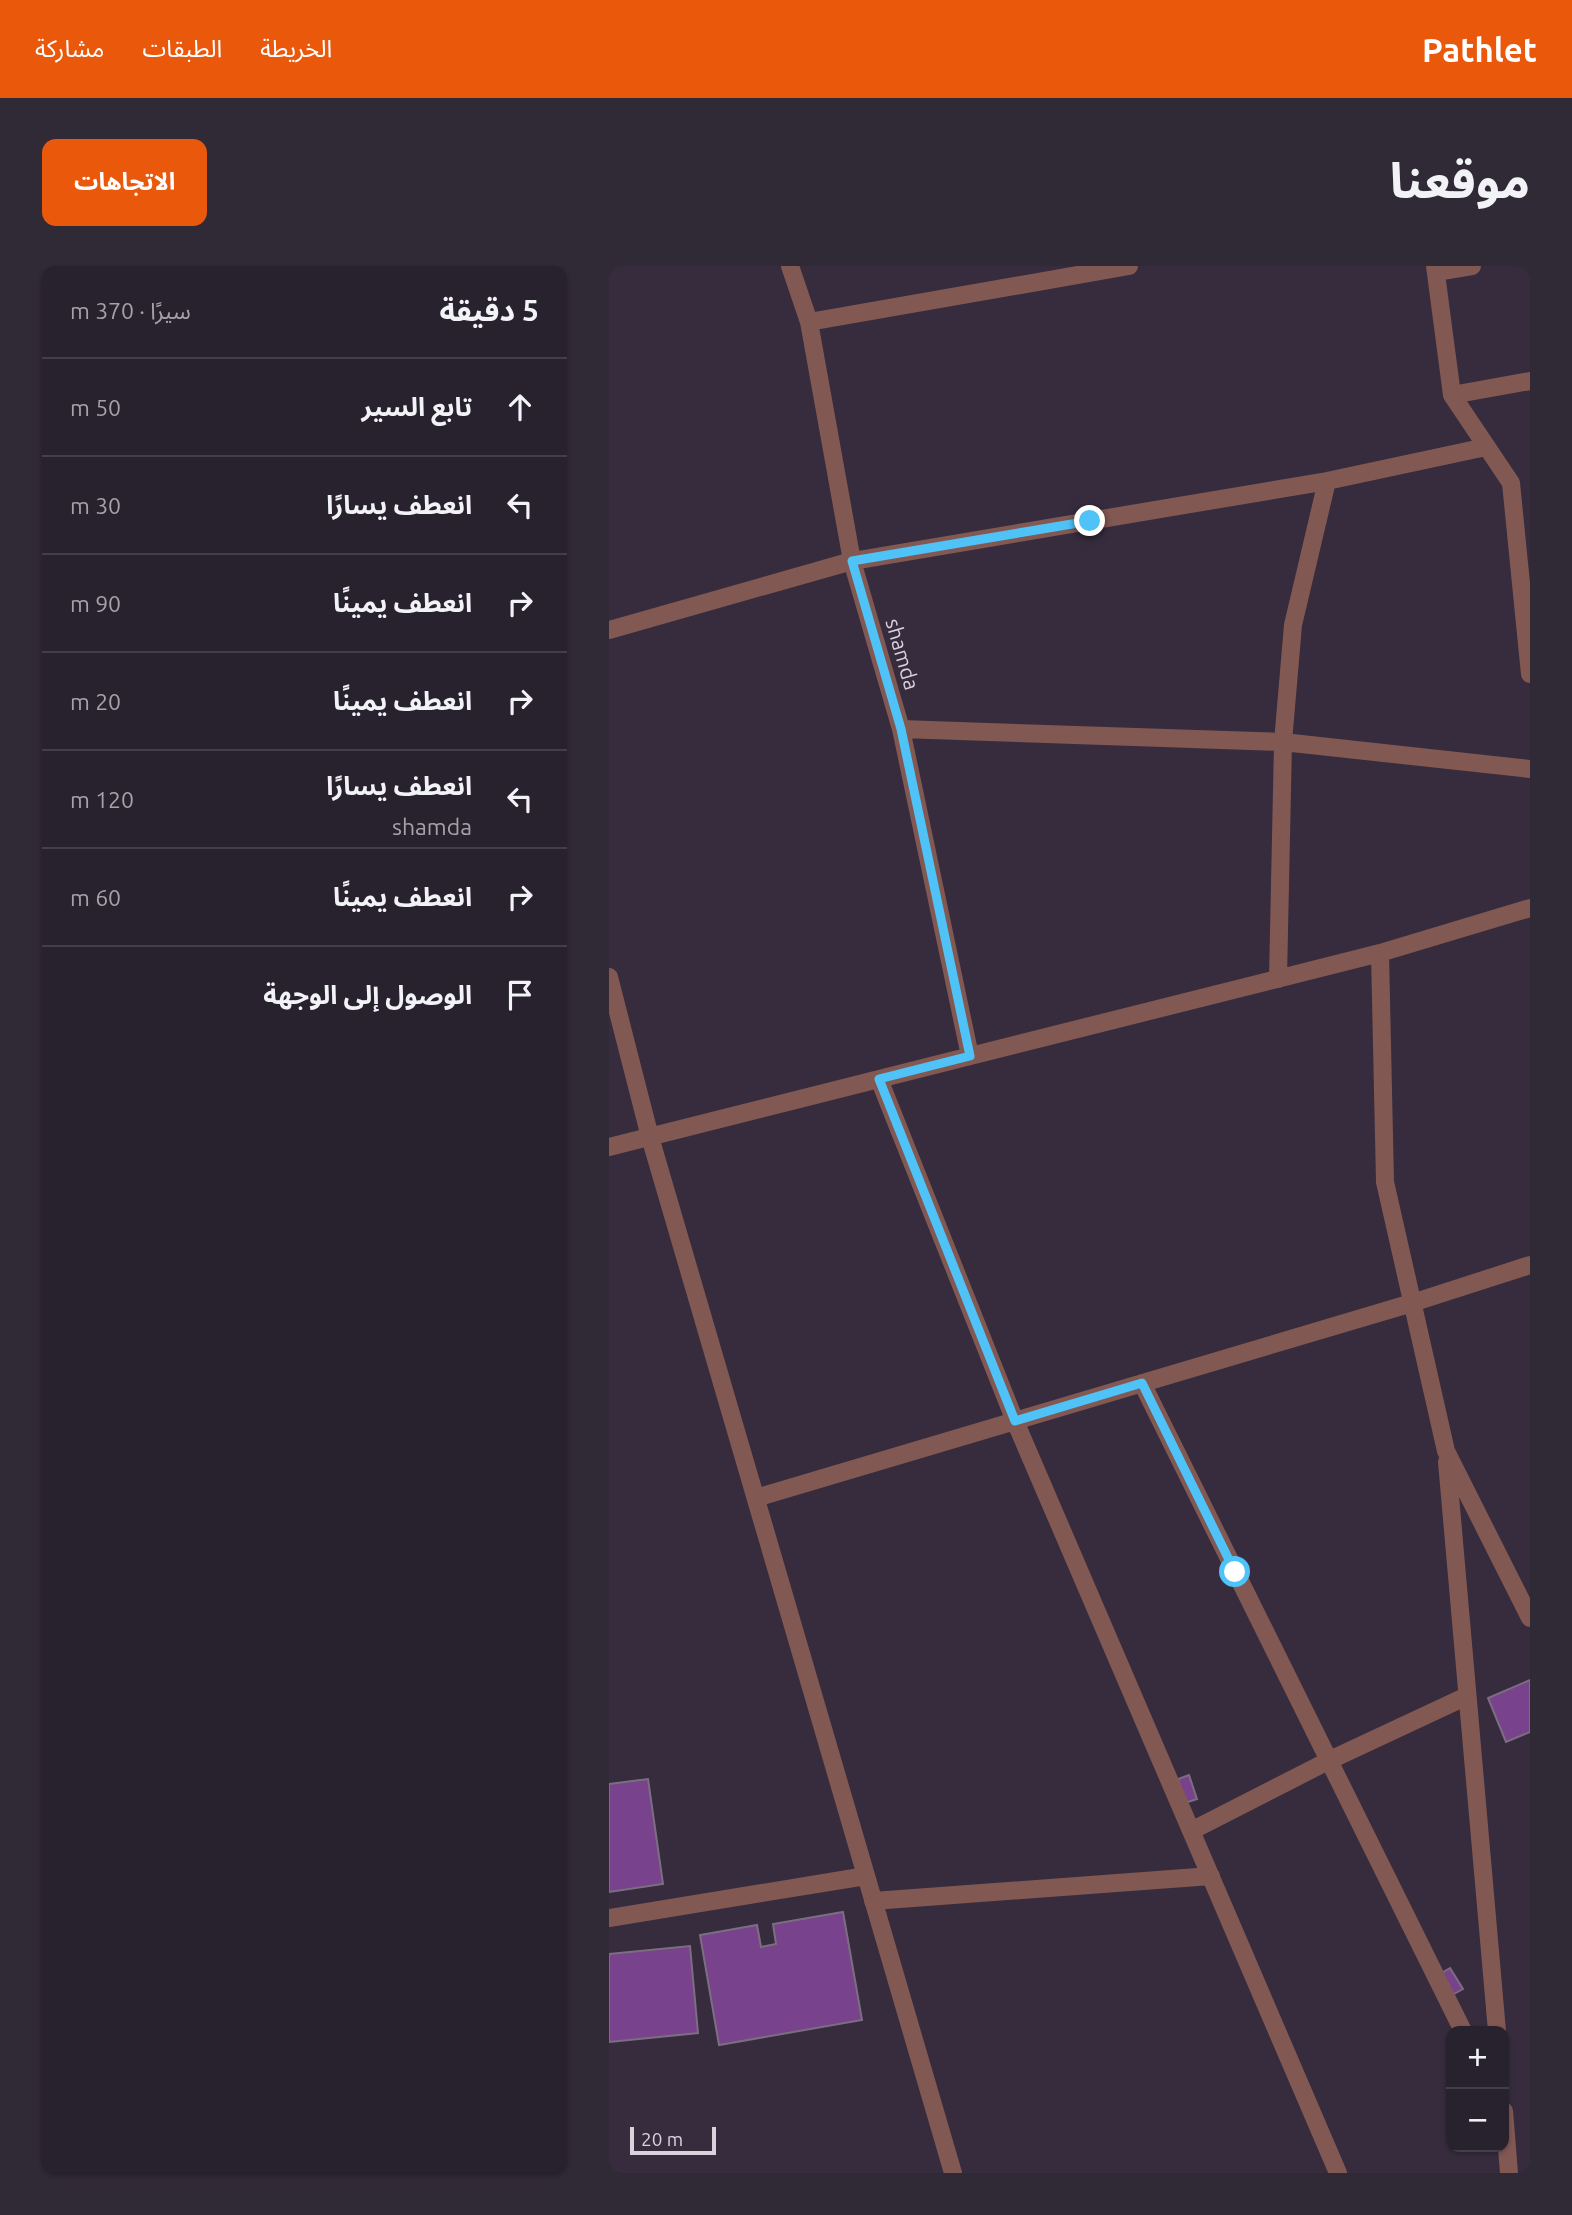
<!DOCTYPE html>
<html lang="ar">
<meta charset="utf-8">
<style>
body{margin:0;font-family:Ubuntu,"Noto Sans Arabic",sans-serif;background:#302936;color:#f1f3f6;direction:rtl}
.controls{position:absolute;right:21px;bottom:21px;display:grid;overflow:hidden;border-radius:14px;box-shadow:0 2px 5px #0004}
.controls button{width:63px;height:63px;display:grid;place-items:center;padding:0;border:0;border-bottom:2px solid #443e4a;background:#28212e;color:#f1f3f6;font:35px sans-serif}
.scale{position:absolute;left:21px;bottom:18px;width:86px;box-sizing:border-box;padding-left:7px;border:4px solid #d9d2dd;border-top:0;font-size:19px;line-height:24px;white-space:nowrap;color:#d9d2dd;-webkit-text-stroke:5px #362c3d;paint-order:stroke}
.stop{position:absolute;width:21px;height:21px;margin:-16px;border:5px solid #4fc3f7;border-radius:50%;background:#fff}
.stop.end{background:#4fc3f7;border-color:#fff;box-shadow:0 2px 7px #0008}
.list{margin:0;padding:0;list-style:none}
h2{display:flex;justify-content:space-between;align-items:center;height:91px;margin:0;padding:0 28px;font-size:30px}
h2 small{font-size:23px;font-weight:400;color:#a5a3aa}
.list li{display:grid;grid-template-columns:46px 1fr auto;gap:21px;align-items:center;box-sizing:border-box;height:98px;padding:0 28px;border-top:2px solid #443e4a}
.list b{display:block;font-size:26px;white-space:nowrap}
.list p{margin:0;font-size:23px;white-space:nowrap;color:#a5a3aa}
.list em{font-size:23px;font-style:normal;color:#a5a3aa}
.icon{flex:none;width:38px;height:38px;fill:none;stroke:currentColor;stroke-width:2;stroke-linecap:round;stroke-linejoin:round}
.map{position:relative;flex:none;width:921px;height:1907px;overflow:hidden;direction:ltr;border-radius:14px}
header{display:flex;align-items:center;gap:42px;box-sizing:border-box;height:98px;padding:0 35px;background:#ea580c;color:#fff}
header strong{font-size:33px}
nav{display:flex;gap:38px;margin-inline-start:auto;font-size:24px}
.intro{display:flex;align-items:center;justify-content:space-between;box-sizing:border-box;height:168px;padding:0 42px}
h1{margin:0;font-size:49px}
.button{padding:18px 32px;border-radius:14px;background:#ea580c;color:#fff;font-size:24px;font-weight:700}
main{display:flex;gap:42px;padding:0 42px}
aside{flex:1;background:#28212e;border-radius:14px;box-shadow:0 2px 5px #0004}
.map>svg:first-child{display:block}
</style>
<header>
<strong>Pathlet</strong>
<nav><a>الخريطة</a><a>الطبقات</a><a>مشاركة</a></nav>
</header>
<div class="intro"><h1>موقعنا</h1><a class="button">الاتجاهات</a></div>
<main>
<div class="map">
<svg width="921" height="1907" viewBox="0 0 921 1907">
<rect width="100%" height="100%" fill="#362c3d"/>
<path fill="#78428c" stroke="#7c6e81" stroke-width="2" d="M 921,1414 L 921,1466 L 897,1476 L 879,1432 Z
M 580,1509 L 588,1533 L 576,1537 L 569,1513 Z
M 39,1513 L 54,1618 L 0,1626 L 0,1518 Z
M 234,1646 L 253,1754 L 110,1779 L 91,1669 L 148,1659 L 152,1681 L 167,1678 L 164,1658 Z
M 81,1680 L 89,1767 L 0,1776 L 0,1688 Z
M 841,1702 L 854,1723 L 836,1733 L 824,1712 Z"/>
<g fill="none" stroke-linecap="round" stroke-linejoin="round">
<path stroke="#825853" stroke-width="18" d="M 181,0 L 200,56 L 243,295 L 292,463 L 361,790
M 826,0 L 843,129 L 902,217 L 921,408
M 827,6 L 863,0
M 200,56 L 520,0
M 843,129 L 921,115
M 0,364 L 243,295 L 718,215 L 877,181
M 292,463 L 674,476 L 921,503
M 771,687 L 776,916 L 837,1185 L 921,1352
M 0,711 L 41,871 L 344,1907
M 669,713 L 674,476 L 684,359 L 718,215
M 270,813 L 406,1155 L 729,1907
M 0,881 L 771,687 L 921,642
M 533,1117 L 854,1765
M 838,1196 L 888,1765
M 147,1232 L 803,1037 L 921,999
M 582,1565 L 719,1495 L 858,1430
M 264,1635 L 602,1610
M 0,1652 L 257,1610
M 895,1845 L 900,1907"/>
</g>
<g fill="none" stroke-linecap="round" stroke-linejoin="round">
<path stroke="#4fc3f7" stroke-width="9" d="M 481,255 L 243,295 L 292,463 L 361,790 L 270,813 L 406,1155 L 533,1117 L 626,1306"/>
</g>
<g text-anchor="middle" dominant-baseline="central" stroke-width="7" stroke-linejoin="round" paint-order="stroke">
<g font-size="21" fill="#d9d2dd" stroke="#362c3d">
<text transform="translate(294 388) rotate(74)">shamda</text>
</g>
</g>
</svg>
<div class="controls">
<button>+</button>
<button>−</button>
</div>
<div class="scale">20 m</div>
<div class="stop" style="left:626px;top:1306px"></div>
<div class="stop end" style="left:481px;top:255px"></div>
</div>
<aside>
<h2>5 دقيقة<small>سيرًا · 370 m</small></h2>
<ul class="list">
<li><svg class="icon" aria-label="ahead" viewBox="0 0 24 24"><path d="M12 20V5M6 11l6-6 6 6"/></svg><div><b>تابع السير</b></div><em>50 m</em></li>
<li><svg class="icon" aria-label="left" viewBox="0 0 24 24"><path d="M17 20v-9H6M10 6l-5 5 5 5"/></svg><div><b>انعطف يسارًا</b></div><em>30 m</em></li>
<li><svg class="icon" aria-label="right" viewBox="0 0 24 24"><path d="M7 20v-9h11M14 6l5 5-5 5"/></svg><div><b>انعطف يمينًا</b></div><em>90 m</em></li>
<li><svg class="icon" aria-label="right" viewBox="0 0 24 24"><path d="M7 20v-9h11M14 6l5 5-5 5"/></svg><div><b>انعطف يمينًا</b></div><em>20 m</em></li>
<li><svg class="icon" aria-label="left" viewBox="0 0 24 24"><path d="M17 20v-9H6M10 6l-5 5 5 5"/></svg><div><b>انعطف يسارًا</b><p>shamda</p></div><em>120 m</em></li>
<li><svg class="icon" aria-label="right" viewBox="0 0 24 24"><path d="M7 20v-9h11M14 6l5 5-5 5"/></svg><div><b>انعطف يمينًا</b></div><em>60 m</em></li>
<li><svg class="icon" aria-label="arrive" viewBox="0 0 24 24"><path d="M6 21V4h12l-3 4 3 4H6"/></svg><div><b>الوصول إلى الوجهة</b></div></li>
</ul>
</aside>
</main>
